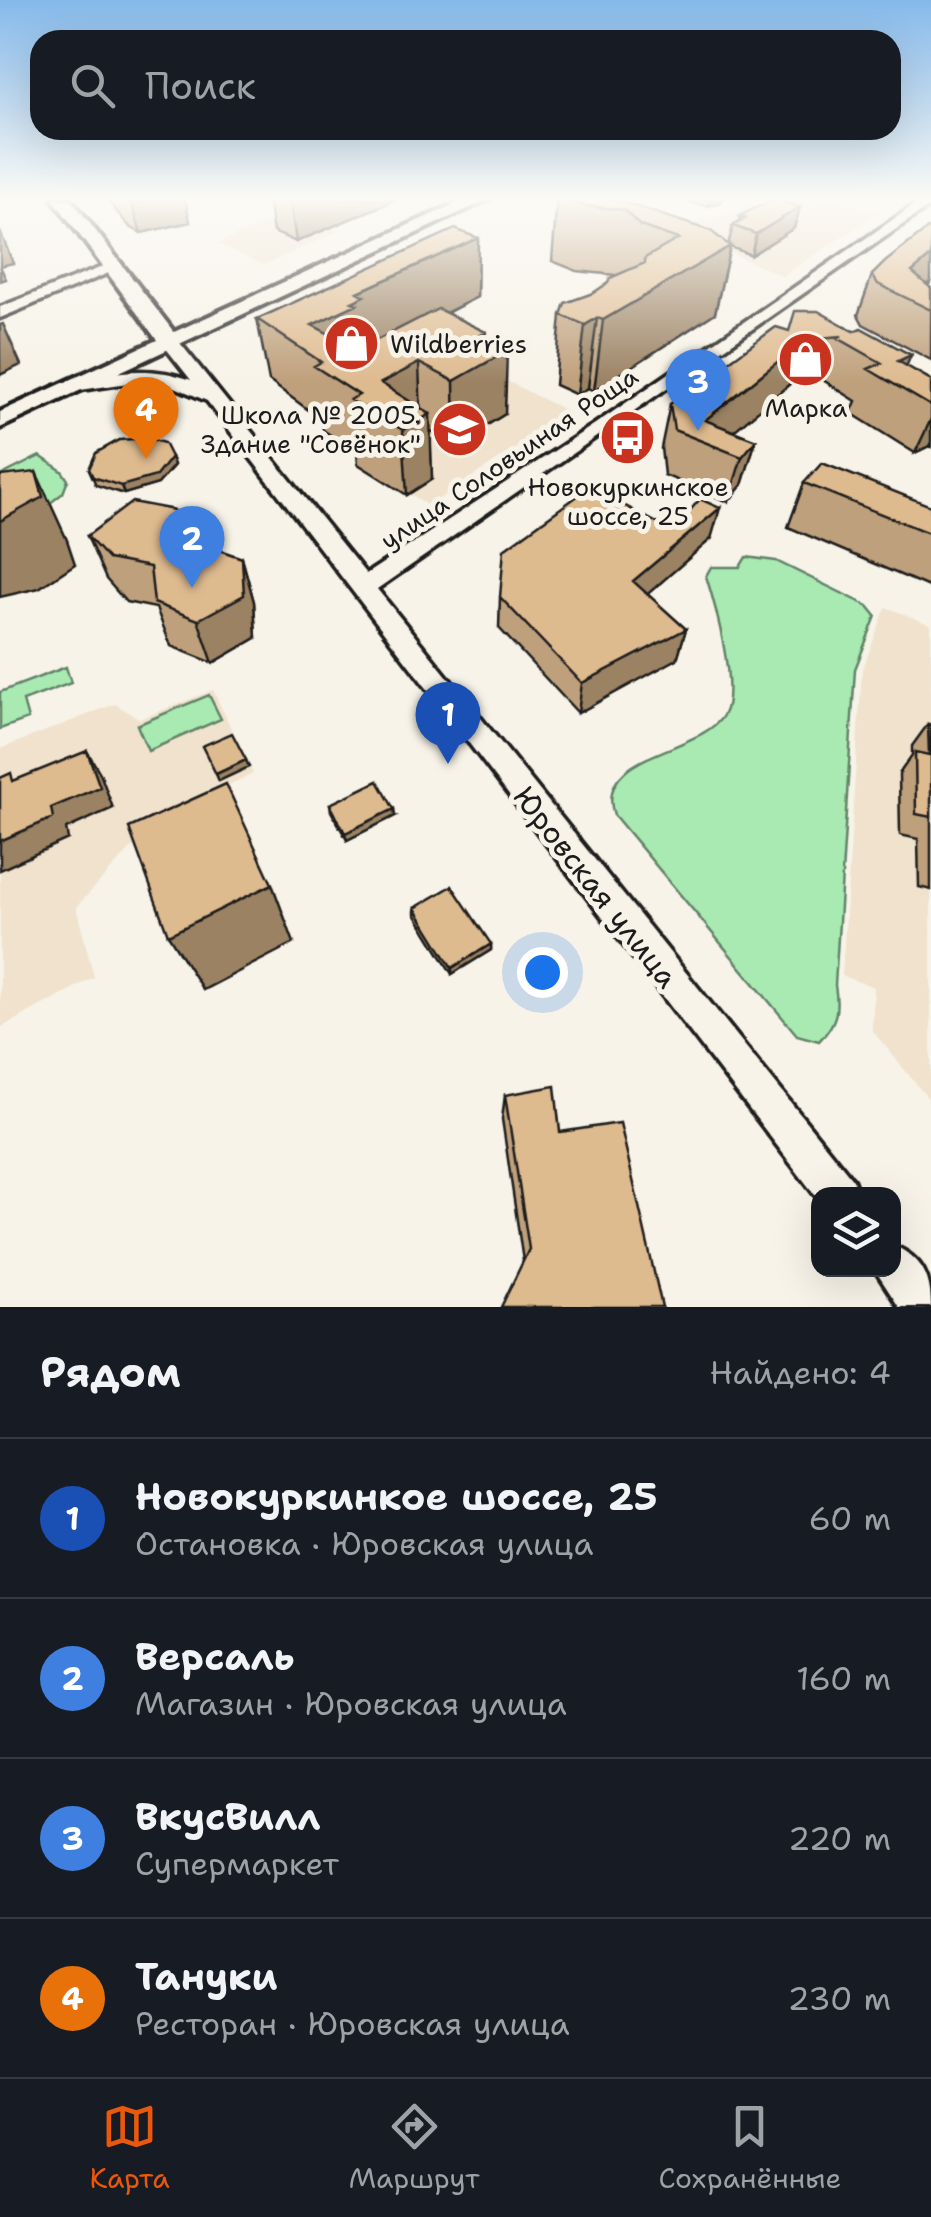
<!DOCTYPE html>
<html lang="ru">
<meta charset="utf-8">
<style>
body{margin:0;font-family:"Shantell Sans",sans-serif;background:#20242c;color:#f1f3f6}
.controls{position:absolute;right:30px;bottom:30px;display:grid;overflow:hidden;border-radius:20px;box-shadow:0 10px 40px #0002}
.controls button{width:90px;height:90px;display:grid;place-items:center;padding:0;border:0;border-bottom:2px solid #363941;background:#171b24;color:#f1f3f6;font:50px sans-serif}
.you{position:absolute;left:542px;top:972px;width:35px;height:35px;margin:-25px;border:8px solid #fff;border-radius:50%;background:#1a73e8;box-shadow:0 0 0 15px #1a73e833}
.badge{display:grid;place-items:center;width:65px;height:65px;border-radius:50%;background:#ea580c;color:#fff;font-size:32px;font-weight:700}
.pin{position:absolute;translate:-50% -82px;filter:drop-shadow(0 2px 5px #0008)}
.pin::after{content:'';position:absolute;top:52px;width:35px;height:30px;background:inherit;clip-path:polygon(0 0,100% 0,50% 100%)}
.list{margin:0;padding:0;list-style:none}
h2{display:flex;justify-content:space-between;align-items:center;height:130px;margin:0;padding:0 40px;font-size:42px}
h2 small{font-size:32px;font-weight:400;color:#9ea1a6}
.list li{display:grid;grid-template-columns:65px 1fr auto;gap:30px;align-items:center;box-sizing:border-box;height:160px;padding:0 40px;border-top:2px solid #363941}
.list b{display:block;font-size:38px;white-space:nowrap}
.list p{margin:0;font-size:32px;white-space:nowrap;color:#9ea1a6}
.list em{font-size:32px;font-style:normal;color:#9ea1a6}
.icon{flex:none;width:55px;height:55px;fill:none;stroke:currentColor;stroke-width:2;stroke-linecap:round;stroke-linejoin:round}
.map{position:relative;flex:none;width:931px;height:1307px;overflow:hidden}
.search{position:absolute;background:#171b24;box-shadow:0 10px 40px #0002;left:30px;right:30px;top:30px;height:110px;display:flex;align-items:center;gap:25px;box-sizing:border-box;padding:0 35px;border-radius:30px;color:#9ea1a6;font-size:38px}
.sheet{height:770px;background:#171b24}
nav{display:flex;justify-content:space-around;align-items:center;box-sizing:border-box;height:140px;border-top:2px solid #363941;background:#171b24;font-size:28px;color:#9ea1a6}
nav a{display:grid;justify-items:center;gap:5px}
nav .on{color:#ea580c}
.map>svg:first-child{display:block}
</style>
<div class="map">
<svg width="931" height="1307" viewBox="0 0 931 1307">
<rect width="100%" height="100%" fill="#f7f3e8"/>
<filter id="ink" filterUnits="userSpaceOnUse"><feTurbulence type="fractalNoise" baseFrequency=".01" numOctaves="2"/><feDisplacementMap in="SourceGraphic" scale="20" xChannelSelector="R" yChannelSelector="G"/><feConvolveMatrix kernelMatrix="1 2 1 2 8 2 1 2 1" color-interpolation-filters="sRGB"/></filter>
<g filter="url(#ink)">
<path fill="#f0e2cd" d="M 784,199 L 838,199 L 880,212 L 782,276 L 673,228 Z
M 293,212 L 339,231 L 264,265 L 217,244 Z
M 452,353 L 570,413 L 428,506 L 409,493 L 352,408 Z
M 886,607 L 931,625 L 931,1102 L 872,1030 L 874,987 L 842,976 L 862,671 Z
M 213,690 L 253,774 L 164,814 L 76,907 L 94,977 L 0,1028 L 0,749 L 115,704 L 140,719 Z"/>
<path fill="#a9eab3" stroke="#628368" stroke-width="2.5" d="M 40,456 L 62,471 L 68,480 L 63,493 L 49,504 L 0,476 Z
M 746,557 L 776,561 L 868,606 L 876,616 L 855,669 L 835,985 C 839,1010 837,1023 819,1041 L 797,1035 L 614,815 C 592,752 703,753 724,714 C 738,688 715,604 706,576 L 711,567 L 740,567 Z
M 66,667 L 71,683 L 23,701 L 28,719 L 0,729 L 0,692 Z
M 209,695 L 221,719 L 148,751 L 137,725 Z"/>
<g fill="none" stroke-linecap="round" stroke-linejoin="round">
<defs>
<path id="minor" d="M 923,199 L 931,199 L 931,205 L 377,589 L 853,1180 L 858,1194 L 818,1194 L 818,1199 L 207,401 L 168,384 L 142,381 L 74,391 L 65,386 L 68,382 C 110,372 149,364 191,380 L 161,342 L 176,338 L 366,574 L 595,424 Z
M 110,264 L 123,267 L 0,318 L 0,307 Z
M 894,1246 C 923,1258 931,1278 931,1307 L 899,1307 L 875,1270 L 894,1270 Z"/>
<path id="major" d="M 53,199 L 71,199 L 174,332 L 466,199 L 489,199 L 0,428 L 0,412 L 157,340 Z"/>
</defs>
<use href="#minor" stroke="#1c1c1c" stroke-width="7"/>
<use href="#major" stroke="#1c1c1c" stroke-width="8"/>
<use href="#minor" fill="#f7f3e8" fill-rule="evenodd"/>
<use href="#major" fill="#f7f3e8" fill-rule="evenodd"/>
</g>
<path fill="#bfa07b" stroke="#1c1c1c" stroke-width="2.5" d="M 106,199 L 185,199 L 190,222 L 141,233 L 130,227 Z
M 268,199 L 397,199 L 296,242 L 273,232 Z
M 557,199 L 614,199 L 728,245 L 733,226 L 739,222 L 740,216 L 800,207 L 794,228 L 751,255 L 730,247 L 715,313 L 594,391 L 588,388 L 577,395 L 555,385 L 561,315 L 608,283 L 615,275 L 577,271 L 552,261 Z
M 686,199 L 722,199 L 721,202 L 708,206 L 693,203 Z
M 478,238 L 477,297 L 447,313 L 486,341 L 505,414 L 455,445 L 430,431 L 432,479 L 407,495 L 358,464 L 357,453 L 323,430 L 322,420 L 269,381 L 257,319 Z
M 872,275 L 931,282 L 927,286 L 931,288 L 931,360 L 863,324 L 858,315 Z
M 789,331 L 854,331 L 911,355 L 906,366 L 931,380 L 931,447 L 929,446 L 915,453 L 851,413 L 856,401 L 823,380 L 823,379 L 792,382 L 733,431 L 756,440 L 742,485 L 728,502 L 664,475 L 661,448 L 670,404 Z
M 171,457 L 174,465 L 158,484 L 124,494 L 96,485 L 89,469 Z
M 804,483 L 931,506 L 931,588 L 788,527 Z
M 672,531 L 711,539 L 647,594 L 686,629 L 677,659 L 578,713 L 499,628 L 500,597 Z
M 87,536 L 196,542 L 242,558 L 254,602 L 256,638 L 213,663 L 171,646 L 156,608 L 126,602 L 106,579 Z
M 928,724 L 931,725 L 931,890 L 919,887 L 918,839 L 900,835 L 899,774 L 912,755 L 912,746 Z
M 330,804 L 395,816 L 347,840 L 331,811 Z
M 415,908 L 491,944 L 491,950 L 452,974 L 415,914 Z
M 505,1095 L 560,1132 L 662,1307 L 523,1261 L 502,1119 Z"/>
<path fill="#9b8264" stroke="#1c1c1c" stroke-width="2.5" d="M 157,199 L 185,199 L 190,222 L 141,233 L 132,204 Z
M 292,199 L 397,199 L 296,242 L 290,200 Z
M 710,199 L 722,199 L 721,202 L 708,206 Z
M 800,207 L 794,228 L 751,255 L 756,234 Z
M 0,231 L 13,263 L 0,266 L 6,279 L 0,281 Z
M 478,238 L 477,297 L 370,351 L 371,358 L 312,325 L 352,302 L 358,292 Z
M 730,246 L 715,313 L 594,391 L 603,320 Z
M 931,256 L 931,282 L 910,299 L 912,272 Z
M 597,318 L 588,388 L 577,395 L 585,325 Z
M 3,324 L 21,365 L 0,375 L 0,325 Z
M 486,332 L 486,363 L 507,351 L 505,414 L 455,445 L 454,381 L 477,337 Z
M 806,339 L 792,382 L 715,447 L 705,420 Z
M 911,355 L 898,386 L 898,361 Z
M 419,363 L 421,419 L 430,414 L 432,479 L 407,495 L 403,430 L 381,383 Z
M 931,419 L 931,442 L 929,446 L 915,453 Z
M 756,440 L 742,485 L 728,502 L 742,457 Z
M 171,457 L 174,465 L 158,484 L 124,494 L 121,486 Z
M 36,472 L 67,540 L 75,564 L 39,588 L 0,597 L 0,521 Z
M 720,508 L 711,539 L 627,612 L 633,581 Z
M 242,558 L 254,602 L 256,638 L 213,663 L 198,620 Z
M 686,629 L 677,659 L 578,713 L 582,683 Z
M 87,751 L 100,773 L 113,808 L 66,829 L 68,839 L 0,870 L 0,841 L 51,808 Z
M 246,760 L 249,767 L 219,781 L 216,774 Z
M 394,809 L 395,816 L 347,840 L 345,833 Z
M 272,884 L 294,943 L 203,990 L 168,935 Z
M 491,944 L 491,950 L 452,974 L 452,968 Z"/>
<path fill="#deba8f" stroke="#1c1c1c" stroke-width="2.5" d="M 122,199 L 157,199 L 132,204 Z
M 562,199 L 614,199 L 711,231 L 730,246 L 603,320 L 597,318 L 585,325 L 561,315 L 565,303 L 593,293 L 608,283 L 610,278 L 645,263 L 645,258 L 678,239 L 640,226 L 624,210 L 584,206 Z
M 776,200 L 800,207 L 756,234 L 733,226 L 746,218 L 740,216 L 759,206 Z
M 931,226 L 931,256 L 912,272 L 931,288 L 931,310 L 878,284 L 872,275 L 885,262 Z
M 455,229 L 478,238 L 358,292 L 365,296 L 352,302 L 357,304 L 312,325 L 359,349 L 438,309 L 486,332 L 477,337 L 507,351 L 454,381 L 419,363 L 381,383 L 430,414 L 403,430 L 350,400 L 359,395 L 314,366 L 321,362 L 257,319 Z
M 795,311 L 818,311 L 854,331 L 861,328 L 911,355 L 898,361 L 931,380 L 931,406 L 868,369 L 882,363 L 838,338 L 842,336 L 806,339 L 705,420 L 756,440 L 742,457 L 674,430 L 670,404 L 776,327 L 789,331 Z
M 147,438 L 164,443 L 171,457 L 156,476 L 121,486 L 93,477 L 89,469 L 96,453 L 119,440 Z
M 822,463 L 931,506 L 931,534 L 804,483 Z
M 36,472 L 43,497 L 0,521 L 0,476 Z
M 590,487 L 672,531 L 700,499 L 720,508 L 633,581 L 686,629 L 582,683 L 500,597 L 504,549 Z
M 132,502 L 174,510 L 196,542 L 242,558 L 244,595 L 198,620 L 154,603 L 150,567 L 108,559 L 87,536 Z
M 928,724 L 931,725 L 931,817 L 916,814 L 915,752 L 929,755 Z
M 232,733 L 246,760 L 216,774 L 202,746 Z
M 87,751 L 100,787 L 51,808 L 53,818 L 0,841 L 0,778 L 11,773 L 13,781 Z
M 378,781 L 394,809 L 345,833 L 330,804 Z
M 226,784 L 272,884 L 168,935 L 129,828 Z
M 452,886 L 491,944 L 452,968 L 415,908 Z
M 555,1086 L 560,1132 L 620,1123 L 662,1307 L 501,1307 L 529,1249 L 505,1095 Z"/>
</g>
<linearGradient id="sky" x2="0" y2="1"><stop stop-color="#85b9ea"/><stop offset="0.52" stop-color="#fbfaf5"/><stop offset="1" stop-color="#fbfaf5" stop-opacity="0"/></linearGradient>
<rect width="931" height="382" fill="url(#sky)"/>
<defs>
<symbol id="shop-disc" viewBox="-11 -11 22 22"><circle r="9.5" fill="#c8321e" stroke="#f7f3e8"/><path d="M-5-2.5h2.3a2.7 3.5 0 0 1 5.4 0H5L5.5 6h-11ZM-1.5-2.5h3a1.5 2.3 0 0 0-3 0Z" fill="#fff"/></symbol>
<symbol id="school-disc" viewBox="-11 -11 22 22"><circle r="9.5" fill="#c8321e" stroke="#f7f3e8"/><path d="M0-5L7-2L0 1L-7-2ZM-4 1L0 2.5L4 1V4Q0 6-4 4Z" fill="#fff"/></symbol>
<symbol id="bus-disc" viewBox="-11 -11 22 22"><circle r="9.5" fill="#c8321e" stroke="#f7f3e8"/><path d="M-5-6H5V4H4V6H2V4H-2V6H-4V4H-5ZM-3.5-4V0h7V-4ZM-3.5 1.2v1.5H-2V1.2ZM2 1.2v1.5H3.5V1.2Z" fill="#fff"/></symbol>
</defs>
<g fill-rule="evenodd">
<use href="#shop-disc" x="320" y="312" width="63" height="63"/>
<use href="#shop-disc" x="774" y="328" width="63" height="63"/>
<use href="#school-disc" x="428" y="398" width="63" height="63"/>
<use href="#bus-disc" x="596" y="406" width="63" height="63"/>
</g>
<g text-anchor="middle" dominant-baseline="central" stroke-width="10" stroke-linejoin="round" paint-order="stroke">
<g font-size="25" fill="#1c1c1c" stroke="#f7f3e8">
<text x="390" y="344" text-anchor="start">Wildberries</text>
<text x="806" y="408">Марка</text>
<text x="421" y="415" text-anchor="end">Школа № 2005.<tspan x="421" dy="29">Здание "Совёнок"</tspan></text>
<text x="628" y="487">Новокуркинское<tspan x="628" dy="29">шоссе, 25</tspan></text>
</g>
<g font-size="25" fill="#1c1c1c" stroke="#f7f3e8">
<text transform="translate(509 458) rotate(-34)">улица Соловьиная Роща</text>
</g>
<g font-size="30" fill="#1c1c1c" stroke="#f7f3e8">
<text transform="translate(596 887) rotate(52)">Юровская улица</text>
</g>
</g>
</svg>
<div class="controls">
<button><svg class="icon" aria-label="layers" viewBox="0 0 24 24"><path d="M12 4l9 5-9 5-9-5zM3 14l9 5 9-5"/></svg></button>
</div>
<div class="you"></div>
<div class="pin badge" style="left:448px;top:764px;background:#1a4fb4">1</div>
<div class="pin badge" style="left:192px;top:588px;background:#3f7fe0">2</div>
<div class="pin badge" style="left:698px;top:431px;background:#3f7fe0">3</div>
<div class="pin badge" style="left:146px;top:459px;background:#e8710a">4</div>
<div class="search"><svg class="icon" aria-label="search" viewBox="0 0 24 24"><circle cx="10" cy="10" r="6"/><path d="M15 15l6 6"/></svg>Поиск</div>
</div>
<section class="sheet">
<h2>Рядом<small>Найдено: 4</small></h2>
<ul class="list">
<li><span class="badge" style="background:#1a4fb4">1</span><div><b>Новокуркинкое шоссе, 25</b><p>Остановка · Юровская улица</p></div><em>60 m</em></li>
<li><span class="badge" style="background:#3f7fe0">2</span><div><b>Версаль</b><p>Магазин · Юровская улица</p></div><em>160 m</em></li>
<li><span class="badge" style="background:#3f7fe0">3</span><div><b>ВкусВилл</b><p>Супермаркет</p></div><em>220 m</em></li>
<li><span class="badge" style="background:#e8710a">4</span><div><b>Тануки</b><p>Ресторан · Юровская улица</p></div><em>230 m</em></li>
</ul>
</section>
<nav>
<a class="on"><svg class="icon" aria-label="map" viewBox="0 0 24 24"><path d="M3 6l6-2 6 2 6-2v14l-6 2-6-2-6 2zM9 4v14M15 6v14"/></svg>Карта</a>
<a><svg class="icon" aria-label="directions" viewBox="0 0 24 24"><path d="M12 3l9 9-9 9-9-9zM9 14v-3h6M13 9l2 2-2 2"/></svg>Маршрут</a>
<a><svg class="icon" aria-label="saved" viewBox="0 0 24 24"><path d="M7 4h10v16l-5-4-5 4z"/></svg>Сохранённые</a>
</nav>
